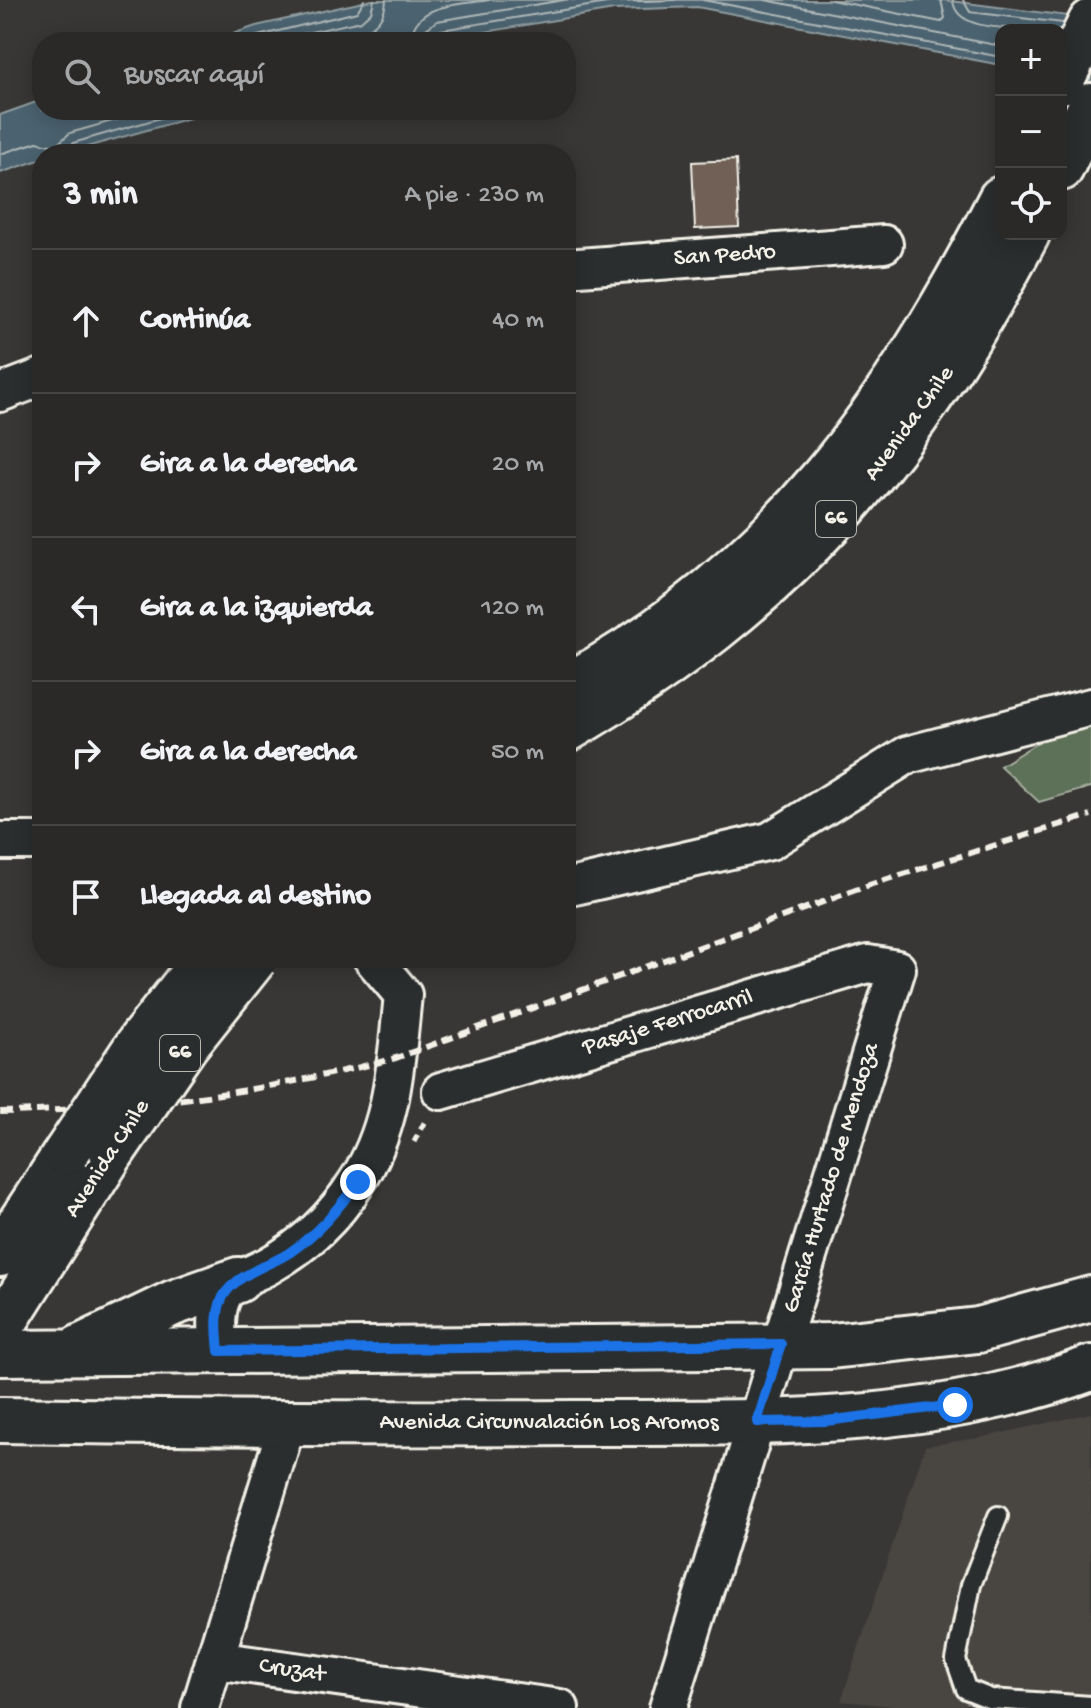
<!DOCTYPE html>
<html lang="es">
<meta charset="utf-8">
<style>
body{margin:0;font-family:"Gochi Hand",sans-serif;background:#363534;color:#f1f3f6}
.controls{position:absolute;right:24px;top:24px;display:grid;overflow:hidden;border-radius:16px;box-shadow:0 4px 20px #0003}
.controls button{width:72px;height:72px;display:grid;place-items:center;padding:0;border:0;border-bottom:2px solid #464545;background:#2a2928;color:#f1f3f6;font:40px sans-serif}
.stop{position:absolute;width:24px;height:24px;margin:-18px;border:6px solid #1a73e8;border-radius:50%;background:#fff}
.stop.end{background:#1a73e8;border-color:#fff;box-shadow:0 2px 8px #0008}
.list{margin:0;padding:0;list-style:none}
h2{display:flex;justify-content:space-between;align-items:center;height:104px;margin:0;padding:0 32px;font-size:34px}
h2 small{font-size:26px;font-weight:400;color:#a5a6a8}
.list li{display:grid;grid-template-columns:52px 1fr auto;gap:24px;align-items:center;box-sizing:border-box;height:144px;padding:0 32px;border-top:2px solid #464545}
.list b{display:block;font-size:30px;white-space:nowrap}
.list em{font-size:26px;font-style:normal;color:#a5a6a8}
.icon{flex:none;width:44px;height:44px;fill:none;stroke:currentColor;stroke-width:2;stroke-linecap:round;stroke-linejoin:round}
.map{position:relative;flex:none;width:1091px;height:1708px;overflow:hidden}
.search{position:absolute;background:#2a2928;box-shadow:0 4px 20px #0003;left:32px;top:32px;width:544px;height:88px;display:flex;align-items:center;gap:20px;box-sizing:border-box;padding:0 28px;border-radius:32px;color:#a5a6a8;font-size:30px}
.panel{position:absolute;background:#2a2928;box-shadow:0 4px 20px #0003;left:32px;top:144px;width:544px;height:824px;border-radius:32px}
.map>svg:first-child{display:block}
</style>
<div class="map">
<svg width="1091" height="1708" viewBox="0 0 1091 1708">
<rect width="100%" height="100%" fill="#383736"/>
<filter id="ink" filterUnits="userSpaceOnUse"><feTurbulence type="fractalNoise" baseFrequency=".0125" numOctaves="2"/><feDisplacementMap in="SourceGraphic" scale="16" xChannelSelector="R" yChannelSelector="G"/><feConvolveMatrix kernelMatrix="1 2 1 2 8 2 1 2 1" color-interpolation-filters="sRGB"/></filter>
<g filter="url(#ink)">
<path fill="#484440" d="M 1091,1413 L 1091,1708 L 914,1708 L 841,1701 L 925,1446 L 984,1437 Z"/>
<path fill="#5d6f59" stroke="#a8b0a0" stroke-width="2" d="M 1091,709 L 1091,787 L 1039,802 L 1000,766 Z"/>
<path fill="#4b636f" stroke="#8f9c9f" stroke-width="2" d="M 372,0 L 943,0 L 1091,19 L 1091,82 L 1061,76 L 1061,30 L 1001,30 L 1001,65 L 697,7 L 614,10 L 426,42 L 209,42 L 256,26 Z
M 42,100 L 42,110 L 218,110 L 62,154 L 42,154 L 42,159 L 0,173 L 0,115 Z"/>
<g fill="none" stroke-linecap="round" stroke-linejoin="round">
<path stroke="#b0b8b8" stroke-width="2" d="M 703,0 L 1001,57
M 765,0 L 1001,46
M 831,0 L 941,22 L 945,18 L 941,0
M 953,0 C 955,32 1012,27 1036,30
M 963,0 L 970,12 L 1063,23
M 233,42 L 357,12 L 364,0
M 265,42 L 361,21 L 371,12 L 374,0
M 321,42 C 348,36 384,35 386,0
M 411,42 C 412,2 460,5 489,0
M 423,42 L 426,29 L 437,21 L 564,0
M 433,42 L 434,35 L 441,30 L 613,2 L 675,0
M 0,154 L 37,142 L 55,146 L 70,133 L 151,110
M 66,154 L 73,143 L 188,110"/>
</g>
<path fill="#6f6156" stroke="#f4f1e8" stroke-width="2" d="M 736,160 L 739,227 L 695,229 L 692,162 Z"/>
<g fill="none" stroke-linecap="round" stroke-linejoin="round">
<defs>
<path id="service" d="M 998,1516 L 971,1585 L 956,1660 L 966,1689 L 991,1699 L 1091,1706"/>
<path id="minor" d="M 566,268 L 884,244
M 0,393 L 42,377
M 0,841 L 42,841
M 566,888 L 770,841 L 907,755 L 1091,707
M 441,1091 L 868,964 L 897,969 L 668,1708
M 219,1351 C 217,1332 214,1307 226,1291 C 237,1278 253,1274 268,1266 C 304,1246 334,1218 356,1183 C 394,1127 396,1061 403,995 L 372,958
M 215,1660 L 560,1708
M 200,1708 L 287,1424"/>
<path id="secondary" d="M 79,1348 L 173,1303 L 238,1280
M 0,1353 L 831,1346 L 978,1330 L 1091,1299
M 0,1420 C 192,1423 384,1424 576,1423 C 750,1422 925,1430 1091,1368"/>
<path id="trunk" d="M 1061,81 L 1091,22
M 1061,168 L 1091,106
M 566,687 C 778,571 893,409 1001,199
M 566,730 C 786,601 909,459 1027,234
M 0,1254 L 66,1153
M 0,1329 L 112,1152"/>
</defs>
<use href="#service" stroke="#f4f1e8" stroke-width="24"/>
<use href="#minor" stroke="#f4f1e8" stroke-width="42"/>
<use href="#secondary" stroke="#f4f1e8" stroke-width="50"/>
<use href="#trunk" stroke="#f4f1e8" stroke-width="50"/>
<path stroke="#f4f1e8" stroke-width="5" stroke-dasharray="8 6" stroke-linecap="butt" d="M 414,1142 L 426,1119"/>
<use href="#service" stroke="#2a2d2e" stroke-width="18"/>
<use href="#minor" stroke="#2a2d2e" stroke-width="36"/>
<use href="#secondary" stroke="#2a2d2e" stroke-width="44"/>
<use href="#trunk" stroke="#2a2d2e" stroke-width="44"/>
<path stroke="#f4f1e8" stroke-width="6" stroke-dasharray="12 6" stroke-linecap="butt" d="M 0,1112 C 134,1110 266,1092 396,1058 L 872,884 L 1091,815"/>
<defs>
<path id="trunk-bridge" d="M 112,1152 L 185,1046 L 255,958
M 66,1153 L 141,1040 L 206,958"/>
</defs>
<use href="#trunk-bridge" stroke="#f4f1e8" stroke-width="50" stroke-linecap="butt"/>
<use href="#trunk-bridge" stroke="#2a2d2e" stroke-width="44"/>
</g>
</g>
<g fill="none" stroke-linecap="round" stroke-linejoin="round" filter="url(#ink)">
<path stroke="#1a73e8" stroke-width="10" d="M 358,1182 C 338,1209 317,1234 289,1253 C 270,1265 241,1273 227,1291 C 214,1306 217,1332 219,1351 L 781,1344 L 757,1422 L 826,1421 L 955,1405"/>
</g>
<g text-anchor="middle" dominant-baseline="central" stroke-width="8" stroke-linejoin="round" paint-order="stroke">
<g fill="#2a2d2e" stroke="#b7b6b0" stroke-width="2">
<rect x="816" y="501" width="40" height="36" rx="6"/>
<rect x="160" y="1035" width="40" height="36" rx="6"/>
</g>
<g font-size="22" font-weight="bold" fill="#f4f1e8">
<text x="836" y="519">66</text>
<text x="180" y="1053">66</text>
</g>
<g font-size="24" fill="#f4f1e8" stroke="#2a2d2e">
<text transform="translate(725 256) rotate(-4)">San Pedro</text>
<text transform="translate(910 424) rotate(-54)">Avenida Chile</text>
<text transform="translate(668 1023) rotate(-17)">Pasaje Ferrocarril</text>
<text transform="translate(108 1159) rotate(-57)">Avenida Chile</text>
<text transform="translate(832 1178) rotate(-73)">García Hurtado de Mendoza</text>
<text x="549" y="1423">Avenida Circunvalación Los Aromos</text>
<text transform="translate(292 1671) rotate(8)">Cruzat</text>
</g>
</g>
</svg>
<div class="controls">
<button>+</button>
<button>−</button>
<button><svg class="icon" aria-label="locate" viewBox="0 0 24 24"><circle cx="12" cy="12" r="6"/><path d="M12 2v4M12 18v4M2 12h4M18 12h4"/></svg></button>
</div>
<div class="stop" style="left:955px;top:1405px"></div>
<div class="stop end" style="left:358px;top:1182px"></div>
<div class="search"><svg class="icon" aria-label="search" viewBox="0 0 24 24"><circle cx="10" cy="10" r="6"/><path d="M15 15l6 6"/></svg>Buscar aquí</div>
<section class="panel">
<h2>3 min<small>A pie · 230 m</small></h2>
<ul class="list">
<li><svg class="icon" aria-label="ahead" viewBox="0 0 24 24"><path d="M12 20V5M6 11l6-6 6 6"/></svg><div><b>Continúa</b></div><em>40 m</em></li>
<li><svg class="icon" aria-label="right" viewBox="0 0 24 24"><path d="M7 20v-9h11M14 6l5 5-5 5"/></svg><div><b>Gira a la derecha</b></div><em>20 m</em></li>
<li><svg class="icon" aria-label="left" viewBox="0 0 24 24"><path d="M17 20v-9H6M10 6l-5 5 5 5"/></svg><div><b>Gira a la izquierda</b></div><em>120 m</em></li>
<li><svg class="icon" aria-label="right" viewBox="0 0 24 24"><path d="M7 20v-9h11M14 6l5 5-5 5"/></svg><div><b>Gira a la derecha</b></div><em>50 m</em></li>
<li><svg class="icon" aria-label="arrive" viewBox="0 0 24 24"><path d="M6 21V4h12l-3 4 3 4H6"/></svg><div><b>Llegada al destino</b></div></li>
</ul>
</section>
</div>
